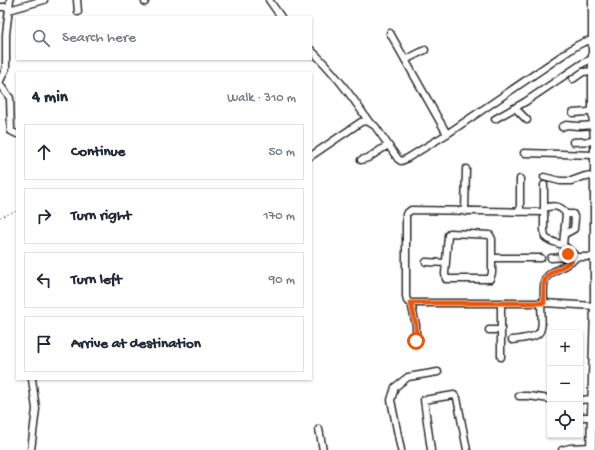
<!DOCTYPE html>
<meta charset="utf-8">
<style>
body{margin:0;font-family:"Gochi Hand",sans-serif;background:#f2f2f3;color:#1f2937}
.controls{position:absolute;right:12px;bottom:12px;display:grid;overflow:hidden;border-radius:0px;box-shadow:0 1px 3px #0004}
.controls button{width:36px;height:36px;display:grid;place-items:center;padding:0;border:0;border-bottom:1px solid #e0e1e3;background:#fff;color:#1f2937;font:20px sans-serif}
.stop{position:absolute;width:12px;height:12px;margin:-9px;border:3px solid #ea580c;border-radius:50%;background:#fff}
.stop.end{background:#ea580c;border-color:#fff;box-shadow:0 1px 4px #0008}
.list{margin:0;padding:0;list-style:none}
h2{display:flex;justify-content:space-between;align-items:center;height:52px;margin:0;padding:0 16px;font-size:17px}
h2 small{font-size:13px;font-weight:400;color:#747a83}
.list li{display:grid;grid-template-columns:26px 1fr auto;gap:12px;align-items:center;box-sizing:border-box;height:56px;margin:0 8px 8px;padding:0 8px;border:1px solid #e0e1e3;border-radius:0px}
.list b{display:block;font-size:15px;white-space:nowrap}
.list em{font-size:13px;font-style:normal;color:#747a83}
.icon{flex:none;width:22px;height:22px;fill:none;stroke:currentColor;stroke-width:2;stroke-linecap:round;stroke-linejoin:round}
.map{position:relative;flex:none;width:595px;height:450px;overflow:hidden}
.search{position:absolute;background:#fff;box-shadow:0 1px 3px #0004;left:16px;top:16px;width:296px;height:44px;display:flex;align-items:center;gap:10px;box-sizing:border-box;padding:0 14px;border-radius:0px;color:#747a83;font-size:15px}
.panel{position:absolute;background:#fff;box-shadow:0 1px 3px #0004;left:16px;top:72px;width:296px;height:308px;border-radius:0px}
.map>svg:first-child{display:block}
</style>
<div class="map">
<svg width="595" height="450" viewBox="0 0 595 450">
<rect width="100%" height="100%" fill="#fff"/>
<filter id="ink" filterUnits="userSpaceOnUse"><feTurbulence type="fractalNoise" baseFrequency=".025" numOctaves="2"/><feDisplacementMap in="SourceGraphic" scale="8" xChannelSelector="R" yChannelSelector="G"/><feConvolveMatrix kernelMatrix="1 2 1 2 8 2 1 2 1" color-interpolation-filters="sRGB"/></filter>
<g filter="url(#ink)">
<g fill="none" stroke-linecap="round" stroke-linejoin="round">
<defs>
<path id="minor" d="M 77,0 L 78,12
M 145,0 L 145,2
M 269,0 L 281,17
M 0,7 L 9,7
M 9,10 L 44,0
M 390,33 L 447,134
M 311,50 C 334,72 352,96 369,122
M 405,60 L 425,50
M 573,79 L 583,72 L 593,71
M 0,81 L 6,68 L 6,34 L 10,0
M 0,85 L 10,98 L 11,131 L 17,134
M 515,108 L 527,120
M 573,113 L 587,112 L 593,111
M 495,119 L 525,102 L 583,63 L 594,58
M 581,126 L 594,125
M 562,127 L 566,125 L 578,126
M 573,142 L 595,141
M 524,153 L 595,155
M 311,156 L 361,122 L 367,121 L 375,126 L 398,159 L 401,161 L 406,159 L 447,134 L 576,46 L 584,42 L 593,40
M 361,160 L 368,158 L 388,145
M 544,177 L 560,181 L 571,181 L 585,176 L 595,177
M 520,179 L 520,212
M 544,185 L 544,230 L 545,237 C 553,245 565,241 570,253
M 544,208 C 553,205 561,205 566,214 L 563,245
M 465,212 L 466,169
M 544,212 L 411,210 L 406,214 L 406,296 L 407,301 L 411,303 L 544,303 L 595,306
M 450,233 L 490,235 L 492,239 L 492,273 L 490,279 L 446,279 L 445,274 L 448,235 Z
M 565,234 L 574,229 L 575,219 L 573,214 L 566,214
M567 257a4 4 0 1 1 8 0a4 4 0 1 1-8 0Z
M 575,257 L 595,257
M 492,258 L 541,258
M 551,258 L 567,257
M 426,262 L 446,263
M 411,303 L 416,325 L 416,341
M 544,303 C 544,296 543,287 545,280 C 547,272 564,268 571,261
M 489,330 L 501,330
M 512,340 C 546,336 542,335 541,303
M 501,357 L 501,303
M 519,396 L 528,396 L 550,399
M 580,400 L 592,399
M 580,417 L 592,417
M 319,429 L 323,450
M 31,450 L 36,409 L 32,379
M 401,450 L 391,400 L 395,387 L 408,377 L 438,372
M 431,450 L 424,400 L 454,395 L 457,398 L 467,450
M 562,450 L 570,448 L 592,447"/>
<path id="major" d="M 591,450 L 595,306 L 595,141 L 593,111 L 593,0"/>
</defs>
<use href="#minor" stroke="#2b2b2b" stroke-width="9"/>
<use href="#major" stroke="#2b2b2b" stroke-width="11"/>
<path stroke="#2b2b2b" stroke-width="1" stroke-dasharray="1 3" stroke-linecap="butt" d="M 0,217 L 17,211"/>
<use href="#minor" stroke="#fff" stroke-width="6"/>
<use href="#major" stroke="#fff" stroke-width="8"/>
</g>
</g>
<g fill="none" stroke-linecap="round" stroke-linejoin="round" filter="url(#ink)">
<path stroke="#ea580c" stroke-width="5" d="M 416,341 L 416,325 L 411,303 L 544,303 C 544,296 543,287 545,280 C 547,272 564,268 571,261 L 567,257 L 568,254"/>
</g>
</svg>
<div class="controls">
<button>+</button>
<button>−</button>
<button><svg class="icon" aria-label="locate" viewBox="0 0 24 24"><circle cx="12" cy="12" r="6"/><path d="M12 2v4M12 18v4M2 12h4M18 12h4"/></svg></button>
</div>
<div class="stop" style="left:416px;top:341px"></div>
<div class="stop end" style="left:568px;top:254px"></div>
<div class="search"><svg class="icon" aria-label="search" viewBox="0 0 24 24"><circle cx="10" cy="10" r="6"/><path d="M15 15l6 6"/></svg>Search here</div>
<section class="panel">
<h2>4 min<small>Walk · 310 m</small></h2>
<ul class="list">
<li><svg class="icon" aria-label="ahead" viewBox="0 0 24 24"><path d="M12 20V5M6 11l6-6 6 6"/></svg><div><b>Continue</b></div><em>50 m</em></li>
<li><svg class="icon" aria-label="right" viewBox="0 0 24 24"><path d="M7 20v-9h11M14 6l5 5-5 5"/></svg><div><b>Turn right</b></div><em>170 m</em></li>
<li><svg class="icon" aria-label="left" viewBox="0 0 24 24"><path d="M17 20v-9H6M10 6l-5 5 5 5"/></svg><div><b>Turn left</b></div><em>90 m</em></li>
<li><svg class="icon" aria-label="arrive" viewBox="0 0 24 24"><path d="M6 21V4h12l-3 4 3 4H6"/></svg><div><b>Arrive at destination</b></div></li>
</ul>
</section>
</div>
